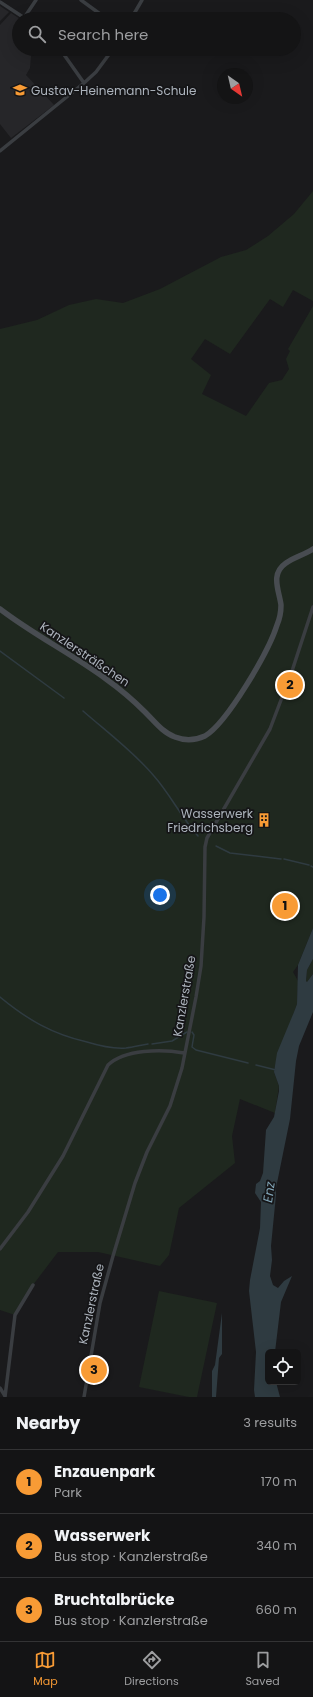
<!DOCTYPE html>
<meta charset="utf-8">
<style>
body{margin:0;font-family:Poppins,sans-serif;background:#212122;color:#f1f3f6}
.controls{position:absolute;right:12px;bottom:12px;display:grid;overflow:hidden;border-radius:6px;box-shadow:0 4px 16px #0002}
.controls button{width:36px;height:36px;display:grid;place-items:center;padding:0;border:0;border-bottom:1px solid #333334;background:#141415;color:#f1f3f6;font:20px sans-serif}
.compass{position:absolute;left:217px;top:68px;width:36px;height:36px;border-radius:50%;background:#141415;box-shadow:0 4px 16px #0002;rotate:146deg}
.you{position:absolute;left:160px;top:895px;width:14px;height:14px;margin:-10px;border:3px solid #fff;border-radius:50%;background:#1a73e8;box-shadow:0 0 0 6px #1a73e833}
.badge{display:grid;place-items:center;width:26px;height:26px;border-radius:50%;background:#f89b35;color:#111;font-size:13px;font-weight:700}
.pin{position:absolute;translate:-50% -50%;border:2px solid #fff;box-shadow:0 1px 4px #0006}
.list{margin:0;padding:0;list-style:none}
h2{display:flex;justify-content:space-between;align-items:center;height:52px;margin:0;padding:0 16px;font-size:17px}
h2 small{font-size:13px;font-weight:400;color:#9d9ea0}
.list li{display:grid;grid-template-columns:26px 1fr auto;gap:12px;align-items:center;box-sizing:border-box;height:64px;padding:0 16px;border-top:1px solid #333334}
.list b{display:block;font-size:15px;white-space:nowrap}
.list p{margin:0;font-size:13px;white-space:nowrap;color:#9d9ea0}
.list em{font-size:13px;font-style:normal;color:#9d9ea0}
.icon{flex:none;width:22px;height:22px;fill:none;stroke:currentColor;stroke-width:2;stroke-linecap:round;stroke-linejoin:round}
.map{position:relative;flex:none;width:313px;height:1397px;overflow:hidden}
.search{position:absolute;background:#141415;box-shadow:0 4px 16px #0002;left:12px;right:12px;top:12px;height:44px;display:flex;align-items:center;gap:10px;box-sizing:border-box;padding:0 14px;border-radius:22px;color:#9d9ea0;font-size:15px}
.sheet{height:244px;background:#141415}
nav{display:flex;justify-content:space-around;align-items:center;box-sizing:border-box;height:56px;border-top:1px solid #333334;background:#141415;font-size:11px;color:#9d9ea0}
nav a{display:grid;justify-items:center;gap:2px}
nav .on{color:#f89b35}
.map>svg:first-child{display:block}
</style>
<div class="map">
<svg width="313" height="1397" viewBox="0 0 313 1397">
<rect width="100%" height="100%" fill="#1a1a1c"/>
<path fill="#262629" d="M 0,6 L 9,12 L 0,21 Z
M 11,13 L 20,19 L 19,49 L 26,49 L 31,56 L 30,68 L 26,75 L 54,105 L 11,138 L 0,124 L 0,25 Z"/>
<path fill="#1f281f" d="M 313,191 L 313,301 L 293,290 L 283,307 L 270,299 L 230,354 L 205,339 L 191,359 L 211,375 L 202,394 L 246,416 L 269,383 L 282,380 L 289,369 L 286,359 L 290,351 L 288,349 L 313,306 L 313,928 L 298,965 L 293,972 L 298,981 L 297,1004 L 275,1066 L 274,1072 L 279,1086 L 275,1113 L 240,1099 L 232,1136 L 235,1163 L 179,1208 L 169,1255 L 160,1266 L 98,1252 L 58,1252 L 33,1285 L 15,1315 L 0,1310 L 0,329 L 37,320 L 69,305 L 96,299 L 123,303 L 160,289 L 221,257 L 246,250 L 268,236 L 294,214 Z
M 313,959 L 313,974 L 307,982 L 306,981 L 307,970 Z
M 159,1291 L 217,1303 L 197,1397 L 189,1397 L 139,1387 Z"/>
<path fill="#2f3b41" d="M 313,928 L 313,959 L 307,970 L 306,981 L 307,982 L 313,974 L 313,1012 L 299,1046 L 296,1061 L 290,1119 L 276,1188 L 276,1195 L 271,1246 L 272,1260 L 270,1276 L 273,1285 L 278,1288 L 284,1281 L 292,1276 L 281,1302 L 275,1352 L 268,1352 L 268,1382 L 276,1382 L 280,1397 L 255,1397 L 254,1390 L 256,1352 L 249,1291 L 250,1280 L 260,1228 L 261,1202 L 255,1193 L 256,1184 L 260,1181 L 263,1173 L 266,1130 L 274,1117 L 279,1091 L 279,1086 L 274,1072 L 277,1053 L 294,1012 L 297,1004 L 298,965 Z
M 222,1313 L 222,1354 L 219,1358 L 216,1397 L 212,1397 L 212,1371 L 215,1365 Z"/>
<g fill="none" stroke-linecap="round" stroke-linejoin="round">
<path stroke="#2f3b41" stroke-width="1.5" d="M 0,651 L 64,698
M 83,711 C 107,732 134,752 154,776 C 170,794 181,817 198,836
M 216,846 L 230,853 L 281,859
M 284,859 L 309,865
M 311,866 L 313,867
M 0,997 C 28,1020 52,1034 87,1042 C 100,1046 113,1049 126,1048 C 134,1047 141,1045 148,1044
M 192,1032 L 194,1035 L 192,1047 L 196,1050 L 248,1063
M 152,1044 L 172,1041 L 187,1032
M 256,1065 L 276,1070"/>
<path stroke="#3a3d41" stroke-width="3.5" d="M 81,0 L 107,19
M 0,2 L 26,19
M 24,18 L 36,0
M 131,19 L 142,0
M 60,49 L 84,83
M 0,151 L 84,83 L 96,72 L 113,49
M 0,1249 L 28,1212 L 63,1156 L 108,1065 C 125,1049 162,1049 184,1053
M 0,1388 L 5,1396
M 5,1397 L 15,1315 L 33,1285
M 84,1397 L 100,1303 L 113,1256 L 135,1183 L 147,1152 L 170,1106 L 182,1068 L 196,997 L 201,966 L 204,917 L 205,847 L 207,838 L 270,729 L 292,671 L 313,607"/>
<path stroke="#484c51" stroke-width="5.5" d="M 0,609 C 34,635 72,654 106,679 C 120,689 133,700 145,712 C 154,721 163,733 175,737 C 185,741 196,740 205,736 C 227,723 269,651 277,625 C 280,618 281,612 281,605 C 279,590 270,574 286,563 C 294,557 304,555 313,549"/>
</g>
<defs>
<symbol id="school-bare" viewBox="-9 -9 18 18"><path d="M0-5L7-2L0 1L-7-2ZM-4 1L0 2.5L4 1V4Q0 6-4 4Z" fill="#f89b35" stroke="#151517" stroke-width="2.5" paint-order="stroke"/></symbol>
<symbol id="building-bare" viewBox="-9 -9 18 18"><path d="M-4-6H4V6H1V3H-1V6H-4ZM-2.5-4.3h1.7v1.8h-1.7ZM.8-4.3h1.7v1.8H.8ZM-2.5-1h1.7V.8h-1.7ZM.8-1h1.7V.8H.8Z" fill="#f89b35" stroke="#151517" stroke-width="2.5" paint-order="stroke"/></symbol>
</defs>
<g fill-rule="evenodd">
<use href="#school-bare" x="10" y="80" width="20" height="20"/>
<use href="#building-bare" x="254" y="810" width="20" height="20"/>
</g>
<g text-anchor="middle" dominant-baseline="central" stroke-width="3.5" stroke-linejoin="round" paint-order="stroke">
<g font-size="12" fill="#acb3bc" stroke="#151517" text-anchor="start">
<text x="31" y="90">Gustav-Heinemann-Schule</text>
<text x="253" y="813" text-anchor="end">Wasserwerk<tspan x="253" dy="14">Friedrichsberg</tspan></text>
</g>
<g font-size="12" fill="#acb3bc" stroke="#151517">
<text transform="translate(85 654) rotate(34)">Kanzlersträßchen</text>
<text transform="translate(184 996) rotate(-80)">Kanzlerstraße</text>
<text transform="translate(91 1304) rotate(-78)">Kanzlerstraße</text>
</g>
<g font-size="13" font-style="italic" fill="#82a6b8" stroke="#151517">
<text transform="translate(269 1192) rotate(-82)">Enz</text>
</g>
</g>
</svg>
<div class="controls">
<button><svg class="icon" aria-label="locate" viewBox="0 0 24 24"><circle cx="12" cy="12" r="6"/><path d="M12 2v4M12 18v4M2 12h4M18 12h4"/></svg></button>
</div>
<svg class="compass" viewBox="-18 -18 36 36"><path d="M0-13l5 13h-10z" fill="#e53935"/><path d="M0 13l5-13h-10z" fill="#9d9ea0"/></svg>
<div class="you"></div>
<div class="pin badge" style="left:285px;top:906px">1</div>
<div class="pin badge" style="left:290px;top:685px">2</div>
<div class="pin badge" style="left:94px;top:1370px">3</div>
<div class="search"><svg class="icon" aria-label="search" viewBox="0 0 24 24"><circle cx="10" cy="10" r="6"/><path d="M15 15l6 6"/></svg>Search here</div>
</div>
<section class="sheet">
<h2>Nearby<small>3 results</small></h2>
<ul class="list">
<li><span class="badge">1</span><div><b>Enzauenpark</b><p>Park</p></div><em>170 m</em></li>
<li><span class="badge">2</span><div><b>Wasserwerk</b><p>Bus stop · Kanzlerstraße</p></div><em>340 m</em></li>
<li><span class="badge">3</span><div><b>Bruchtalbrücke</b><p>Bus stop · Kanzlerstraße</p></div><em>660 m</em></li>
</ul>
</section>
<nav>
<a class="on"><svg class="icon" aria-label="map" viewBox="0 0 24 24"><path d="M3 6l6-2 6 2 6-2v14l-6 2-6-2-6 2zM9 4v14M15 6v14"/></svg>Map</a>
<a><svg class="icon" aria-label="directions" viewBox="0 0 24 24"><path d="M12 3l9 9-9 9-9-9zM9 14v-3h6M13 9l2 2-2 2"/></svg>Directions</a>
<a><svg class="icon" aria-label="saved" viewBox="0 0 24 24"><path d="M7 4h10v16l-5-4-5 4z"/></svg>Saved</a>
</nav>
